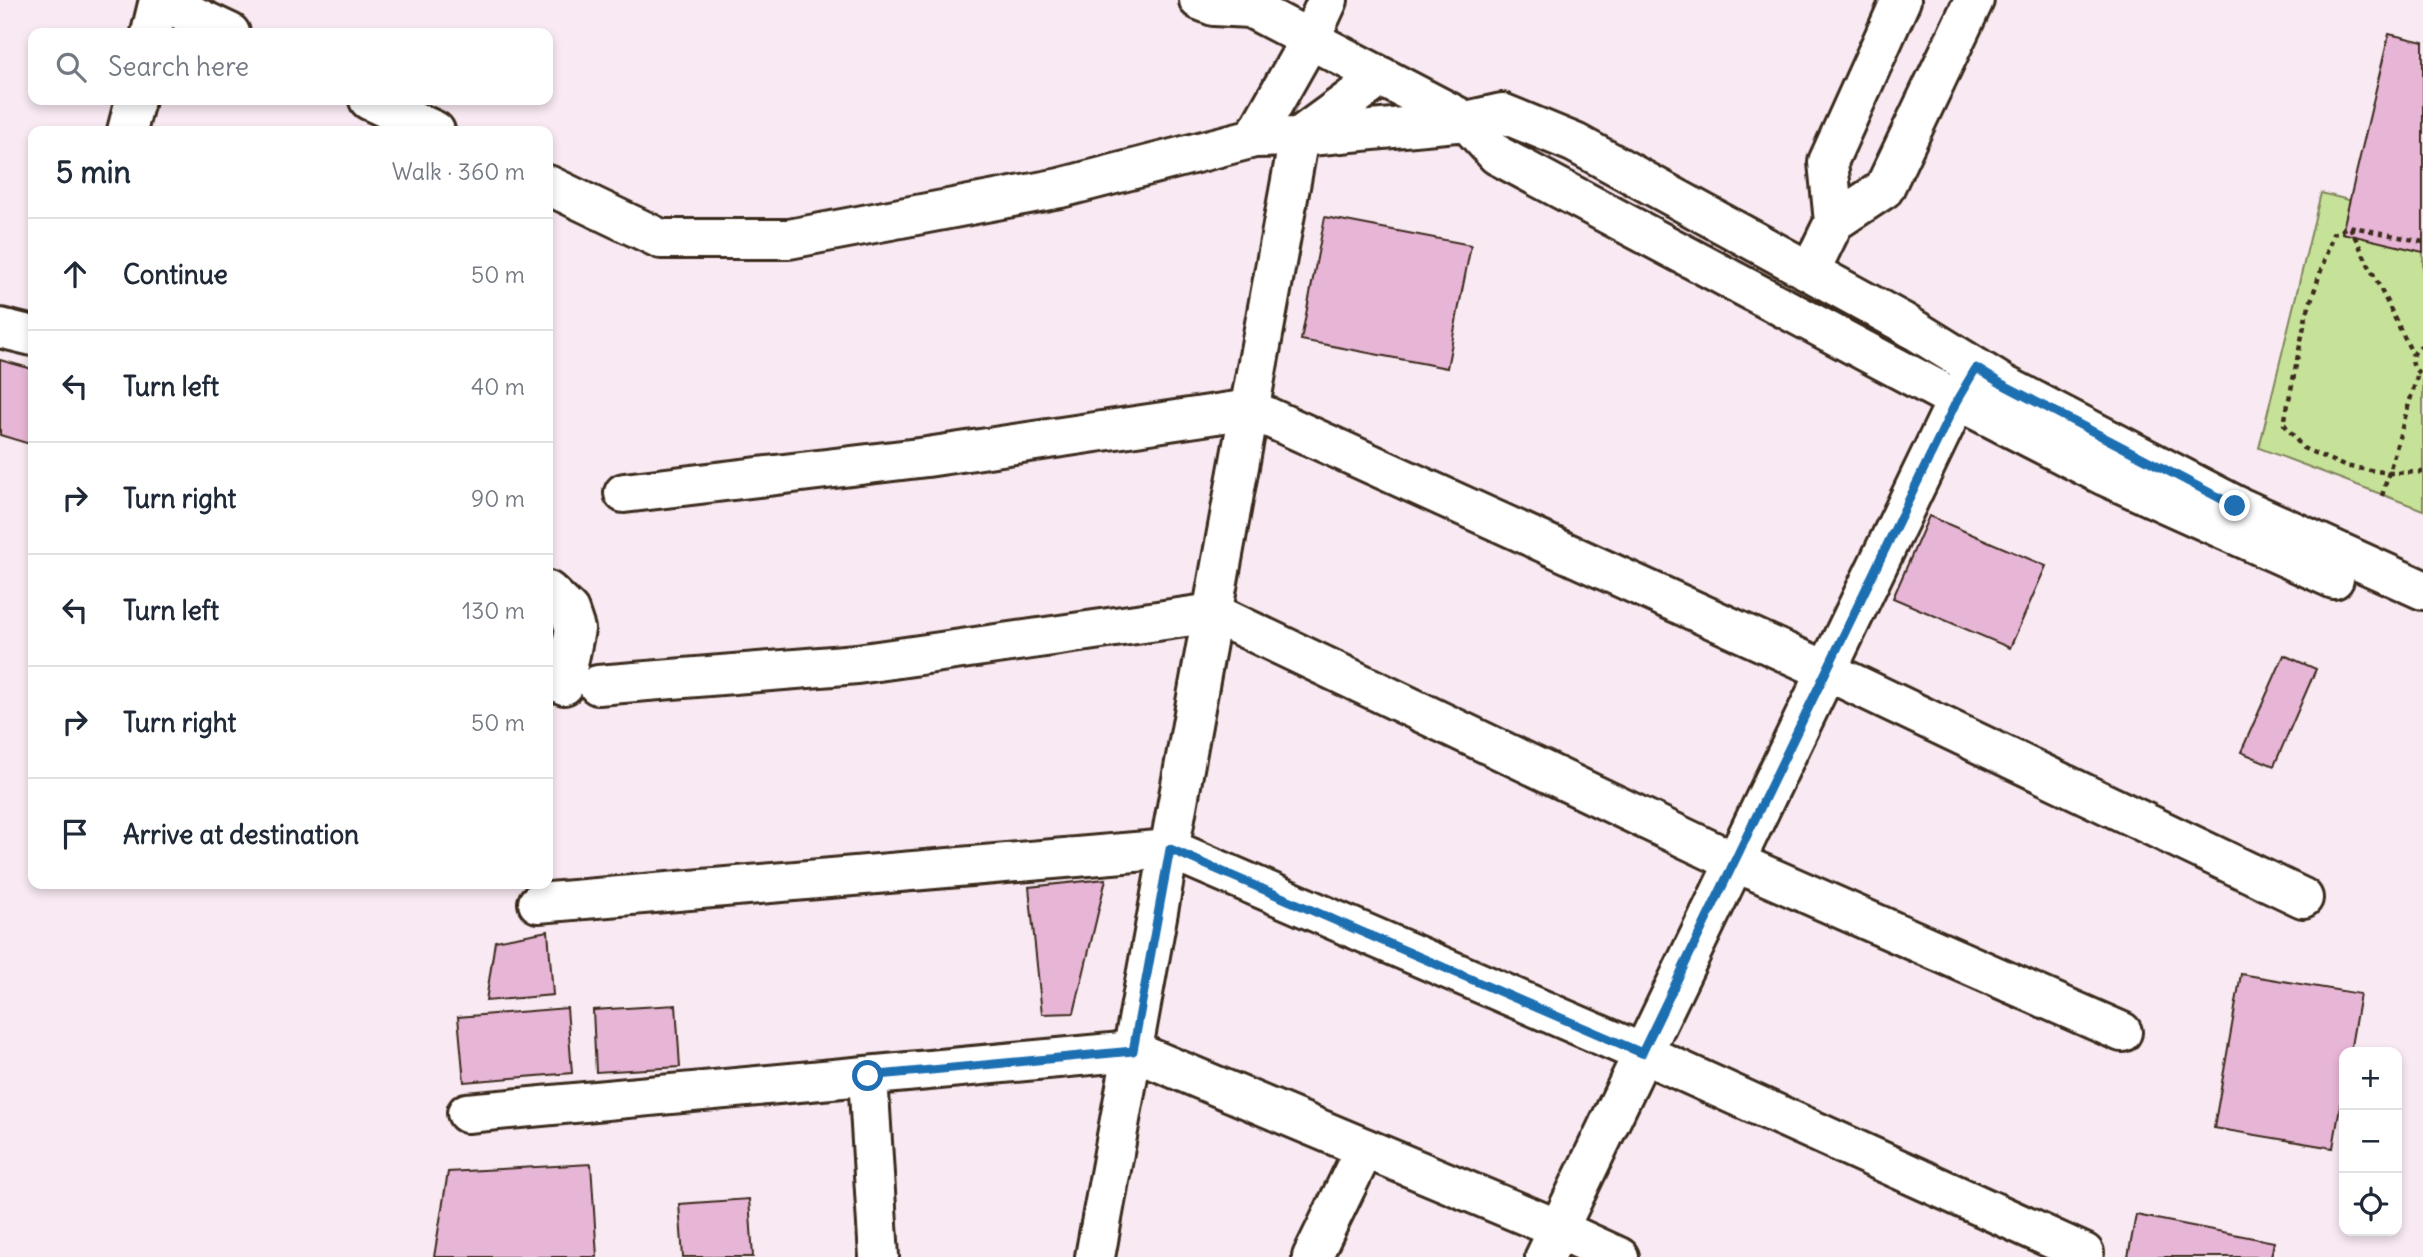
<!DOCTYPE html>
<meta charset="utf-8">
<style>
body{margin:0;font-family:Delius,sans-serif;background:#f2f2f3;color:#1f2937}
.controls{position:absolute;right:21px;bottom:21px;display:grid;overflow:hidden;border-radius:14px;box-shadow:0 4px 10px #0003}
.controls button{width:63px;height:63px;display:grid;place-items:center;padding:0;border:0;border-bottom:2px solid #e0e1e3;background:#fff;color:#1f2937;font:35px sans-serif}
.stop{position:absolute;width:21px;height:21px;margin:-16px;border:5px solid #1f6fb2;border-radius:50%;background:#fff}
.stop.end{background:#1f6fb2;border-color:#fff;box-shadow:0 2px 7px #0008}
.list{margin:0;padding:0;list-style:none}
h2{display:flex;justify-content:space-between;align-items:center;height:91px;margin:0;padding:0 28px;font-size:30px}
h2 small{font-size:23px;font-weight:400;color:#747a83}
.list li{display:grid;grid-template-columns:46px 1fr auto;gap:21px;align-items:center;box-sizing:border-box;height:112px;padding:0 28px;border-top:2px solid #e0e1e3}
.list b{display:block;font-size:26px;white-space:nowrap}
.list em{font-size:23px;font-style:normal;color:#747a83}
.icon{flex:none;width:38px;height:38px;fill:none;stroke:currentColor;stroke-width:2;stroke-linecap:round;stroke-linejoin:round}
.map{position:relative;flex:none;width:2423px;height:1257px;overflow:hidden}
.search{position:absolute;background:#fff;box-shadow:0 4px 10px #0003;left:28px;top:28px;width:525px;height:77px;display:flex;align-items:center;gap:18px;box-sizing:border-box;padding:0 24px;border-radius:14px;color:#747a83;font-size:26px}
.panel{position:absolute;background:#fff;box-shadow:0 4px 10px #0003;left:28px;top:126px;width:525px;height:763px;border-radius:14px}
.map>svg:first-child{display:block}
</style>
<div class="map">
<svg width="2423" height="1257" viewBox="0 0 2423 1257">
<rect width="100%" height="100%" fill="#f8e9f2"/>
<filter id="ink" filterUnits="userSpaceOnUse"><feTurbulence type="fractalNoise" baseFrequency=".0143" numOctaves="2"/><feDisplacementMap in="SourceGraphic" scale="14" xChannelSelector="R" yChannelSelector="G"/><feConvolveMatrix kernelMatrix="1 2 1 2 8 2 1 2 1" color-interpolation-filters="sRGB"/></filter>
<g filter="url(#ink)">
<path fill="#c6e299" stroke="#80865c" stroke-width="2" d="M 2321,193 L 2423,219 L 2423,510 L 2259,448 Z"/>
<path fill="#e7b5d5" stroke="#3b2a1e" stroke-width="2" d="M 2389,34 L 2423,42 L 2423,252 L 2342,233 Z
M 1325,217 L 1471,245 L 1447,368 L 1301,340 Z
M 0,360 L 29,368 L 33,371 L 33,445 L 0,435 Z
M 1929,516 L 2046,566 L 2010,648 L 1893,598 Z
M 2284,655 L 2316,669 L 2274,766 L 2241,752 Z
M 1106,879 L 1074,1013 L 1042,1014 L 1029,887 Z
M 548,931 L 553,995 L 486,1001 L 495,941 Z
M 2241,974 L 2360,994 L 2350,1052 L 2344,1052 L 2344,1083 L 2333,1148 L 2214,1128 Z
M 676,1005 L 680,1067 L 596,1072 L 593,1010 Z
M 567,1008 L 572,1073 L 464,1082 L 458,1017 Z
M 591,1164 L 597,1257 L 434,1257 L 448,1172 Z
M 749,1199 L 753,1257 L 683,1257 L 679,1204 Z
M 2136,1215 L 2274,1242 L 2271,1257 L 2128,1257 Z"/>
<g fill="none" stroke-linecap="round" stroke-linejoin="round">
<defs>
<path id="street" d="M 151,33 L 159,0
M 1310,39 L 1328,0
M 127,131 L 135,100
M 1834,222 L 1884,189 L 1974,0
M 1810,271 L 1834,222 L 1828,162 L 1901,0
M 0,328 L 33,336
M 624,493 L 927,457 L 1250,409 L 1827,671 L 2303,898
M 548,591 L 569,611 L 575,629 L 564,685
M 598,685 L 857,664 L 1213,613 L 1735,862 L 2122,1032
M 538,903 L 1170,849 L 1642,1053 L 2084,1253
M 868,1076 L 879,1257
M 467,1113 L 1133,1051 L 1558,1229 L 1619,1257
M 1312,1257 L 1365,1148
M 1545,1257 L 1957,400 L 1974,371"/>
<path id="secondary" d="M 160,0 L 230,33
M 1199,0 L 1214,6 L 1250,8 L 1466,121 L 1497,155 L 1957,400 L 2105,476 L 2334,579
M 369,100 L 435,131
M 1254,138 L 1310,39
M 548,185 L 661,239 L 789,239 L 1060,188 L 1254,138 L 1299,137 L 1466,121 L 1502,113 L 1575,143 L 1902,322 L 2002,384 L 2235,505 L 2423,590
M 1095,1257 L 1299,137 L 1381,77"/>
</defs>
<use href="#street" stroke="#3b2a1e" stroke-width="44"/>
<use href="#secondary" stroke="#3b2a1e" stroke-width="44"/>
<path stroke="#3b2a1e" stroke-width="4.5" stroke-dasharray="5 5" stroke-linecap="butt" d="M 2350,227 L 2413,355
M 2423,242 L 2349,226 L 2333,234 L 2306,316 L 2284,424 L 2303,448 L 2344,466 L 2389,473 L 2423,472
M 2423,345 C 2409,352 2409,369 2423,375
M 2382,496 L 2418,373"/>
<use href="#street" stroke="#fff" stroke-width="38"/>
<use href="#secondary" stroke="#fff" stroke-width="38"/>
</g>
</g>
<g fill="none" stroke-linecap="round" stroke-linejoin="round" filter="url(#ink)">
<path stroke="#1f6fb2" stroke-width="9" d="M 868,1076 L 1133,1051 L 1170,849 L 1642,1053 L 1957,400 L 1976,368 L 2002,384 L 2235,506"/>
</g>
</svg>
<div class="controls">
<button>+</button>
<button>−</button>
<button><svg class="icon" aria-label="locate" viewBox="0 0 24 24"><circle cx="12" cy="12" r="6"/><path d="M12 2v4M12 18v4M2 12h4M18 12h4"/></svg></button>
</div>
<div class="stop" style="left:868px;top:1076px"></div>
<div class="stop end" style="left:2235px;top:506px"></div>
<div class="search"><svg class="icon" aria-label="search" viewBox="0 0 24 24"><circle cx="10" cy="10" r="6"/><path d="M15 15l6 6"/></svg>Search here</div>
<section class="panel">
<h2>5 min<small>Walk · 360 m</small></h2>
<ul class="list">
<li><svg class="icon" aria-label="ahead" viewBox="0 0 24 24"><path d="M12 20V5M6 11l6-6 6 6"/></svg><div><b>Continue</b></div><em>50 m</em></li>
<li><svg class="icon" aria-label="left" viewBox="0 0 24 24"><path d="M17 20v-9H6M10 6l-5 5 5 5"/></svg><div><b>Turn left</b></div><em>40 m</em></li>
<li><svg class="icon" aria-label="right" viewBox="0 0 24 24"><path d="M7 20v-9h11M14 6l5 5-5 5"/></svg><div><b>Turn right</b></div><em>90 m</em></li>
<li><svg class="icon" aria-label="left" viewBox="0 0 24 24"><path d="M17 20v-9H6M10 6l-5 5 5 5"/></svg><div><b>Turn left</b></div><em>130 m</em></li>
<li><svg class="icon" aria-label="right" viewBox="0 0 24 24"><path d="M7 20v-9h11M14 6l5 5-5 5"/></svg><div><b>Turn right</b></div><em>50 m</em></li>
<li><svg class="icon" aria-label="arrive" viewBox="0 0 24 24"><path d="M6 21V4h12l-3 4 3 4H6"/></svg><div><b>Arrive at destination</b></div></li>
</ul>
</section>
</div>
